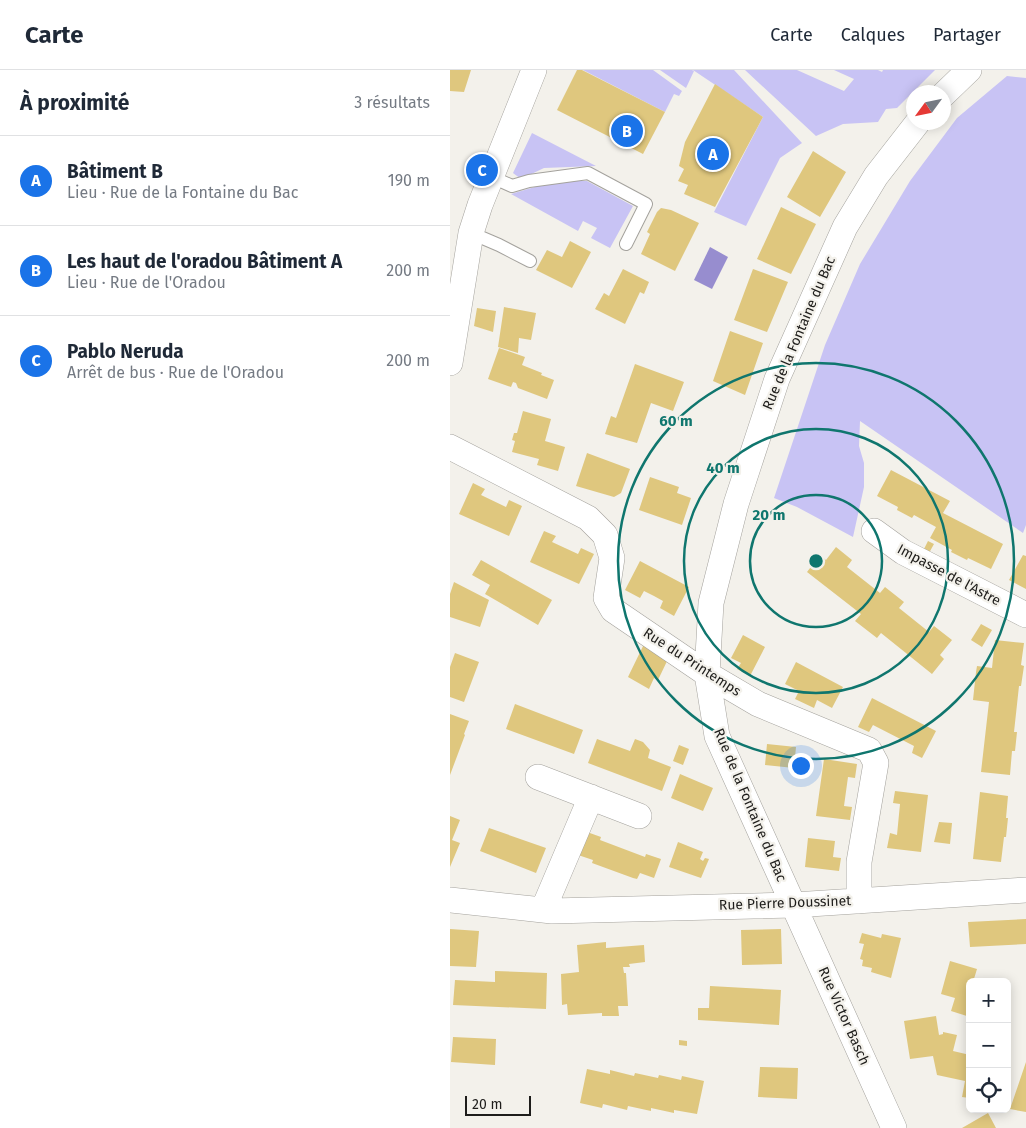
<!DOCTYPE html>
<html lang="fr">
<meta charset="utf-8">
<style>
body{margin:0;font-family:"Fira Sans",sans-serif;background:#f2f2f3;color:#1f2937}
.controls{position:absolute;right:15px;bottom:15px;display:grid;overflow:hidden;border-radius:8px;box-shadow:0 2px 12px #0003}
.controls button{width:45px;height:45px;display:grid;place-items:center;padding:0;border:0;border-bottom:1px solid #e0e1e3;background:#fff;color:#1f2937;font:25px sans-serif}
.compass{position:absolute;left:456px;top:15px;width:45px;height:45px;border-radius:50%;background:#fff;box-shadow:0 2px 12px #0003;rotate:237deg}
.scale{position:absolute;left:15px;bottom:12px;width:66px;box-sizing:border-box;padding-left:5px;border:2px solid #1e1d1b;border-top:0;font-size:14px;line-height:18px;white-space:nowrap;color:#1e1d1b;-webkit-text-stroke:4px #f3f1eb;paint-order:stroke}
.you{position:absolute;left:350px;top:695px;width:18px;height:18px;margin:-12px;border:4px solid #fff;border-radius:50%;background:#1a73e8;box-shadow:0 0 0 8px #1a73e833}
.badge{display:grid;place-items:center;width:32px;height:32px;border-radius:50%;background:#1a73e8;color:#fff;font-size:16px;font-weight:700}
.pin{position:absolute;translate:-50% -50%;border:2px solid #fff;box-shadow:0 1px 5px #0006}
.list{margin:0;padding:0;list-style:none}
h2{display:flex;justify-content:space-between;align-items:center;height:65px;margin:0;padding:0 20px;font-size:21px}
h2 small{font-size:16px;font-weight:400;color:#747a83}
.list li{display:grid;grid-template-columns:32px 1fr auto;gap:15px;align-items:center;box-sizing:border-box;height:90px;padding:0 20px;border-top:1px solid #e0e1e3}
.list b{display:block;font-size:19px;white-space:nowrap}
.list p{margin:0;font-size:16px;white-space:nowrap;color:#747a83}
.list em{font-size:16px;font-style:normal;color:#747a83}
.icon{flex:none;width:28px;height:28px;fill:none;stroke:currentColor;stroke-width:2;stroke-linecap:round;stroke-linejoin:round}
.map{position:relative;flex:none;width:576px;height:1058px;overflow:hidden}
header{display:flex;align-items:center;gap:30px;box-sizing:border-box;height:70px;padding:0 25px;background:#fff;border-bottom:1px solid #e0e1e3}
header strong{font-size:24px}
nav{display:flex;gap:28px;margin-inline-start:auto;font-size:18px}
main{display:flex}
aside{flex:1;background:#fff}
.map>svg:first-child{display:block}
</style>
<header>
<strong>Carte</strong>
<nav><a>Carte</a><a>Calques</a><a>Partager</a></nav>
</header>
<main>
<aside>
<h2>À proximité<small>3 résultats</small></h2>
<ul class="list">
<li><span class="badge">A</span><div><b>Bâtiment B</b><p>Lieu · Rue de la Fontaine du Bac</p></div><em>190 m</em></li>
<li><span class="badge">B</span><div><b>Les haut de l'oradou Bâtiment A</b><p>Lieu · Rue de l'Oradou</p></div><em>200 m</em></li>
<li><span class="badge">C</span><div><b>Pablo Neruda</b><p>Arrêt de bus · Rue de l'Oradou</p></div><em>200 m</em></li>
</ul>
</aside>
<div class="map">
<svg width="576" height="1058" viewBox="0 0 576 1058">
<rect width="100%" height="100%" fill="#f3f1eb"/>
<path fill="#c8c3f4" d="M 133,0 L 203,0 L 232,21 L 229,26 L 224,24 L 215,42 Z
M 210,0 L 242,0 L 244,1 L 236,18 Z
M 243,0 L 284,0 L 352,73 L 330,88 L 296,156 L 264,142 L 313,47 Z
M 295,0 L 347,0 L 394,21 L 404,9 L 384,0 L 428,0 L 432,2 L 433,0 L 485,0 L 447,38 L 436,39 L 428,52 L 393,54 L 366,66 Z
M 557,6 L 576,8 L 576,455 L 573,463 L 410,351 L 409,376 L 414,393 L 414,417 L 403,467 L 347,437 L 324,428 L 375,275 L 410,194 L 460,111 L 507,48 Z
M 82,63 L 146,96 L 94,98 L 71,109 L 63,103 Z
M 105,111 L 137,111 L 183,136 L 160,178 L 141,168 L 147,158 L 133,151 L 128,161 L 61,124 Z"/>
<path fill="#978dcf" d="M 260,177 L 278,187 L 262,219 L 244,210 Z"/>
<path fill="#dfc77e" d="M 0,0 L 21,0 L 14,22 L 0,21 Z
M 127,0 L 132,0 L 215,42 L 193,84 L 107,40 Z
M 265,14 L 313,47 L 265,137 L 234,124 L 238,115 L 228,111 L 234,99 L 229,96 L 235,72 Z
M 363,81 L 396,102 L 370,147 L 337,127 Z
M 331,137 L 366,154 L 341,204 L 307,189 Z
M 211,138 L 221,140 L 249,153 L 225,201 L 191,184 L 200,164 L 197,162 L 207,142 Z
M 120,171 L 141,182 L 122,218 L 86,200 L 97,180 L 112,187 Z
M 173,199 L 199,212 L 194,224 L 190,222 L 175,254 L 145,239 L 154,223 L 159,226 Z
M 303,199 L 338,212 L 317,262 L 284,250 Z
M 54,237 L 86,243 L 81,270 L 69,268 L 68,283 L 48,277 Z
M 27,238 L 46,241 L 43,262 L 24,256 Z
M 280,261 L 313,273 L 295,325 L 263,311 Z
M 49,278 L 75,287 L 72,295 L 92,303 L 91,305 L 104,310 L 97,329 L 68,318 L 66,313 L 63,312 L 61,317 L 38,309 Z
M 185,294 L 234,312 L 223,341 L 201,333 L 187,373 L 155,364 L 161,346 L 166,348 Z
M 73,341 L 101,349 L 95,371 L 115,377 L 108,401 L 87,395 L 89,389 L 62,382 L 65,371 L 62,370 L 64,363 L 67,363 Z
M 137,383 L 180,399 L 171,423 L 164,427 L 126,416 Z
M 441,400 L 500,431 L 493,443 L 553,474 L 541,499 L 518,488 L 517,490 L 501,482 L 502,480 L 480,468 L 486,457 L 464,445 L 462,448 L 447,440 L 448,437 L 427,426 Z
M 200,407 L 229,417 L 227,423 L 241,428 L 232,455 L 189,440 Z
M 23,413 L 35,419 L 31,425 L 56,437 L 59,430 L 72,436 L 59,466 L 9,444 Z
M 94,461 L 106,466 L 102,472 L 128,484 L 131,478 L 144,484 L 129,514 L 80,492 Z
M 478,471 L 484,474 L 479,483 L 474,479 Z
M 386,477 L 402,490 L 397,497 L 430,523 L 435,517 L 454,532 L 449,538 L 479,562 L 484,556 L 502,570 L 490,585 L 494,589 L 482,604 L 431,563 L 427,568 L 405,551 L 411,544 L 357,502 L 370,485 L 376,490 Z
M 573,485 L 576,486 L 576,519 L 559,510 Z
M 31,490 L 102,530 L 88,555 L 35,524 L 40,515 L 22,505 Z
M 190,491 L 239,517 L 224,546 L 210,538 L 213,531 L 204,526 L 194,521 L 190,528 L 175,520 Z
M 4,512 L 39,530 L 30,557 L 0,547 L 0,524 Z
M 531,554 L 542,560 L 532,577 L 521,570 Z
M 293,565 L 315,577 L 300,606 L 287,599 L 291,593 L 281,588 Z
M 545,570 L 574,573 L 571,595 L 574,596 L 571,616 L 569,616 L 564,662 L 567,662 L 565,681 L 562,681 L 560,705 L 531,702 L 539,632 L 523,630 L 526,602 L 527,596 L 542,598 Z
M 195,572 L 219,587 L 208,610 L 204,608 L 199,619 L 178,607 Z
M 5,583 L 29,592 L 14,632 L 0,627 L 0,597 Z
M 346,592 L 393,617 L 382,638 L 367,630 L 364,638 L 345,629 L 349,621 L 335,614 Z
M 422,628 L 486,661 L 472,688 L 462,683 L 464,676 L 423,655 L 419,662 L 408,657 Z
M 65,634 L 133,660 L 124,684 L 56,659 Z
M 0,644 L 19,651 L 14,664 L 15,665 L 0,705 Z
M 147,669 L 180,681 L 185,669 L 193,672 L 200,680 L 198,688 L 221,697 L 212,721 L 138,693 Z
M 317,674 L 346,677 L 344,698 L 315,695 Z
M 229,675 L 239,679 L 233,695 L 223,691 Z
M 374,689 L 407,694 L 405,708 L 398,707 L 394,736 L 402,737 L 400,750 L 366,746 Z
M 230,704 L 263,718 L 253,741 L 221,728 Z
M 445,721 L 478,725 L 471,782 L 437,778 L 440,763 L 447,765 L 450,734 L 443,733 Z
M 530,722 L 558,726 L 556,748 L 558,748 L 556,767 L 554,767 L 551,792 L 523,789 Z
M 0,746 L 10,750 L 2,770 L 10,773 L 0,797 Z
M 489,752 L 502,753 L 500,774 L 484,772 Z
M 39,758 L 96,778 L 86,803 L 30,781 Z
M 137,762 L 151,767 L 150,770 L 195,787 L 196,784 L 211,789 L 204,808 L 190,803 L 187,809 L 183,808 L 142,793 L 143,790 L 128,785 Z
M 358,768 L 385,771 L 383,787 L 391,788 L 389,801 L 355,797 Z
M 228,772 L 253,782 L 250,789 L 253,791 L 255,788 L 259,789 L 251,808 L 219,797 Z
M 576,849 L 576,874 L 520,877 L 518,852 Z
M 0,859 L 29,861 L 26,897 L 0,896 Z
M 331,859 L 332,894 L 292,895 L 291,860 Z
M 412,863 L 431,868 L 432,864 L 451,868 L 441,908 L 421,902 L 422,898 L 412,896 L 413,890 L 410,889 L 414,874 L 409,873 Z
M 156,872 L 156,878 L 194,875 L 195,892 L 179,894 L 180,897 L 173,897 L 174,903 L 176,903 L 178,936 L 168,936 L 169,946 L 152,946 L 152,943 L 118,945 L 117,934 L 112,935 L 111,904 L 129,902 L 127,875 Z
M 500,891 L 527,899 L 523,912 L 520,912 L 520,924 L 516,936 L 520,937 L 520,947 L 501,941 L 505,928 L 491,924 Z
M 45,901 L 97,903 L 96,939 L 3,935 L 5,910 L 45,912 Z
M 260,916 L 331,920 L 329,955 L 248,950 L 248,938 L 259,938 Z
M 486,946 L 489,965 L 493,964 L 493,962 L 507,965 L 503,981 L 520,985 L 518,994 L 520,995 L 520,1028 L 512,1027 L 515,1011 L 487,1005 L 483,986 L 460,989 L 454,951 Z
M 3,967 L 46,969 L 45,995 L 1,992 Z
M 229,970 L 237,971 L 237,976 L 229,975 Z
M 576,992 L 576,1042 L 560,1039 Z
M 310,997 L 348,998 L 347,1029 L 308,1027 Z
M 137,999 L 160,1004 L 160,1000 L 184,1006 L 185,1003 L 208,1008 L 209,1005 L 231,1010 L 232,1006 L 254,1011 L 247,1044 L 224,1040 L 224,1043 L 201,1038 L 201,1041 L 178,1036 L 177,1040 L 153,1034 L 152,1038 L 130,1033 Z
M 538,1043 L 546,1058 L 512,1058 Z"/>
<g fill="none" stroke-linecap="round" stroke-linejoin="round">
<defs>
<path id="service" d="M 42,107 L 62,116 L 79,111 L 138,103 L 196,134 L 176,174
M 21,163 L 49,175 L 80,191"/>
<path id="minor" d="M 493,25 L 519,0
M 0,293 L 21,163 L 30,135 L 84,0
M 0,377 L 138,448 L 155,465 L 162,488 L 156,528 L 163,540 L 257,604 L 308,634 L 419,680 L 426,693 L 409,792 L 409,831
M 424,461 L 453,482 L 576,545
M 88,707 L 189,746
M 0,830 L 102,841 L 344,835 L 576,820
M 93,840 L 141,727
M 444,1058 L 267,666 L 257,604 L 261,533 L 286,434 L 327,309 L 395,157 L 426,106 L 468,52"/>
</defs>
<use href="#service" stroke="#a4a29d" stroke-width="14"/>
<use href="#minor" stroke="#a4a29d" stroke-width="26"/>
<use href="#service" stroke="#fff" stroke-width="12"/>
<use href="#minor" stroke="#fff" stroke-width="25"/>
</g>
<g fill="none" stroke="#0f766e" stroke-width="2.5">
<circle cx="366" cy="491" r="66"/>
<circle cx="366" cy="491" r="132"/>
<circle cx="366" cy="491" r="198"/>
</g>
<g text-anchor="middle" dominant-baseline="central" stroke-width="4.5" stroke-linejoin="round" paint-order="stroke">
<g font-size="14" fill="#1e1d1b" stroke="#f3f1eb">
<text transform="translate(349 263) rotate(-67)">Rue de la Fontaine du Bac</text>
<text transform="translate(499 505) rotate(28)">Impasse de l'Astre</text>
<text transform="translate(242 592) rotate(33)">Rue du Printemps</text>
<text transform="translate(300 735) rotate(67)">Rue de la Fontaine du Bac</text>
<text transform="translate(335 833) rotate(-2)">Rue Pierre Doussinet</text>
<text transform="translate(394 946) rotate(66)">Rue Victor Basch</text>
</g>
</g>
<circle cx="366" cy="491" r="8" fill="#0f766e" stroke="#f3f1eb" stroke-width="2.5"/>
<g font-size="15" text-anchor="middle" font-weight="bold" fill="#0f766e" stroke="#f3f1eb" stroke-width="4.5" stroke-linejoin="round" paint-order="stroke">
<text x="226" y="356">60 m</text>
<text x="273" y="403">40 m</text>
<text x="319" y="450">20 m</text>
</g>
</svg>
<div class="controls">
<button>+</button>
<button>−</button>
<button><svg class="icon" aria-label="locate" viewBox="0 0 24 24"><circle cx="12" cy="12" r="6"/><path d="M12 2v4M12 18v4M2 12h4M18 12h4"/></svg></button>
</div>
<svg class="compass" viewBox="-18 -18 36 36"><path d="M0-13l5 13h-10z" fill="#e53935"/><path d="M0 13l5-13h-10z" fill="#747a83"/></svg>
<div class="scale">20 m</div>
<div class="you"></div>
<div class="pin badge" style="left:263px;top:84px">A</div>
<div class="pin badge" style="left:177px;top:61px">B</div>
<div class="pin badge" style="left:32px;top:100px">C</div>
</div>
</main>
